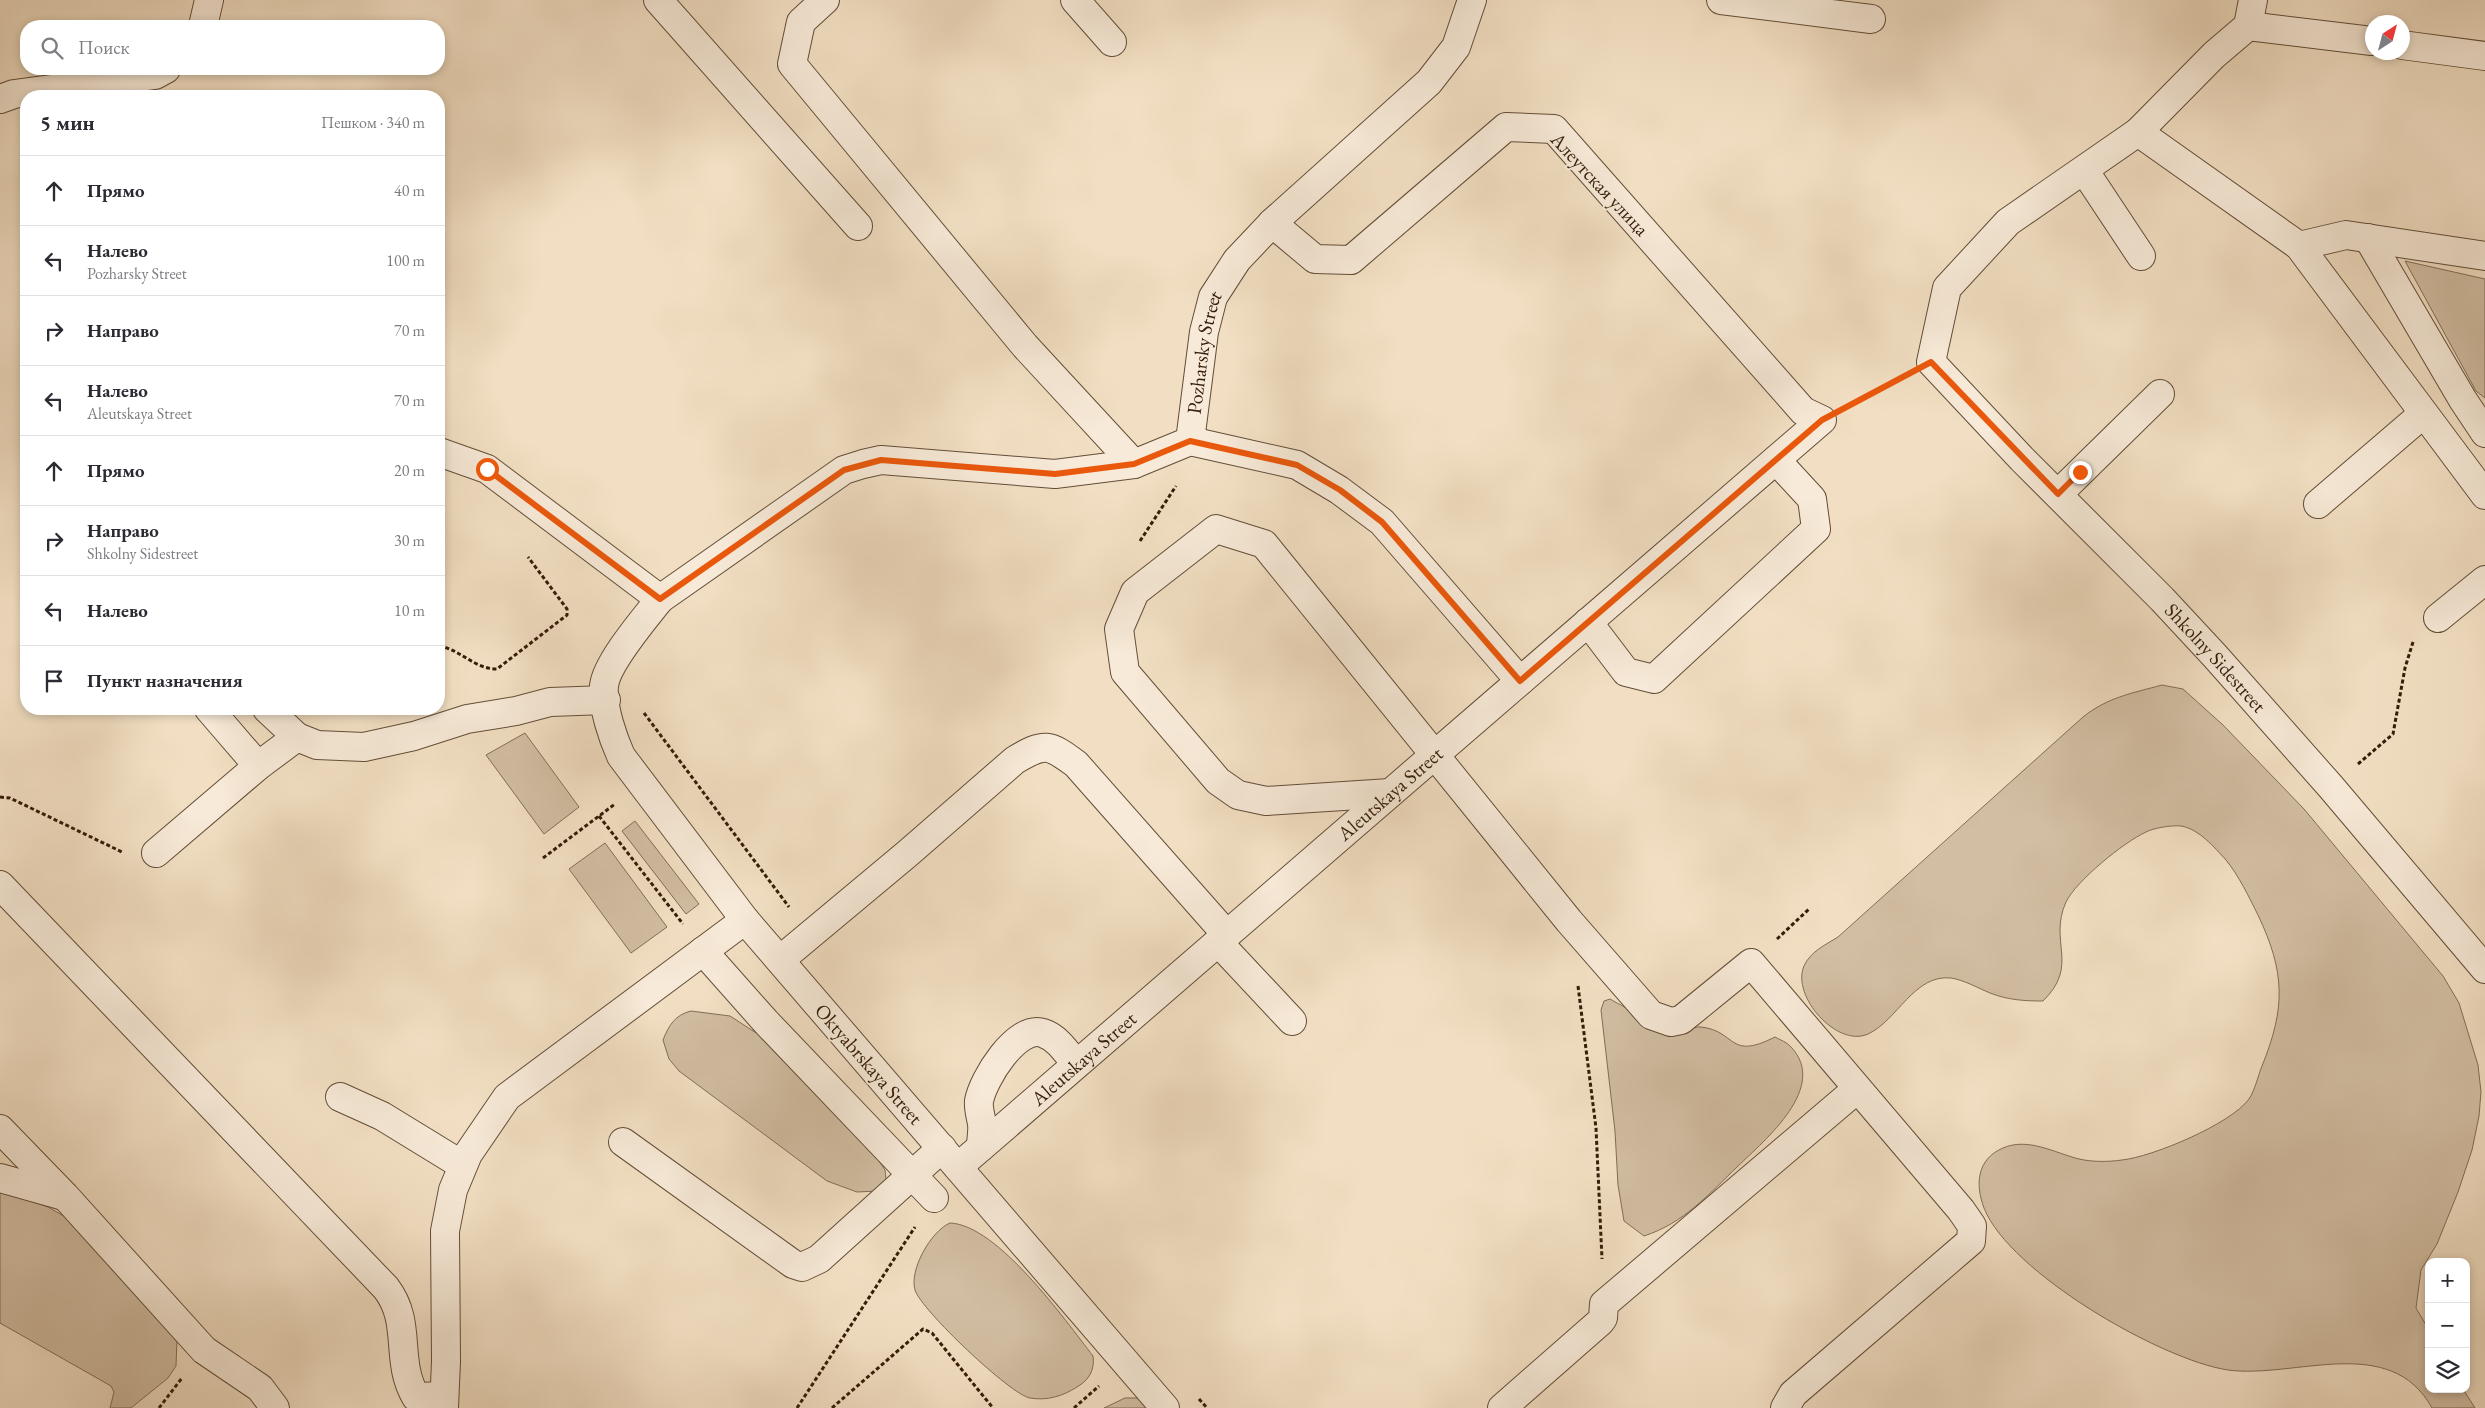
<!DOCTYPE html>
<html lang="ru">
<meta charset="utf-8">
<style>
body{margin:0;font-family:"EB Garamond",serif;background:#f2f2f3;color:#2b2b33}
.controls{position:absolute;right:15px;bottom:15px;display:grid;overflow:hidden;border-radius:10px;box-shadow:0 2px 8px #0003}
.controls button{width:45px;height:45px;display:grid;place-items:center;padding:0;border:0;border-bottom:1px solid #e1e1e2;background:#fff;color:#2b2b33;font:25px sans-serif}
.compass{position:absolute;left:2365px;top:15px;width:45px;height:45px;border-radius:50%;background:#fff;box-shadow:0 2px 8px #0003;rotate:36deg}
.stop{position:absolute;width:15px;height:15px;margin:-11px;border:4px solid #ea580c;border-radius:50%;background:#fff}
.stop.end{background:#ea580c;border-color:#fff;box-shadow:0 1px 5px #0008}
.list{margin:0;padding:0;list-style:none}
h2{display:flex;justify-content:space-between;align-items:center;height:65px;margin:0;padding:0 20px;font-size:21px}
h2 small{font-size:16px;font-weight:400;color:#7c7c81}
.list li{display:grid;grid-template-columns:32px 1fr auto;gap:15px;align-items:center;box-sizing:border-box;height:70px;padding:0 20px;border-top:1px solid #e1e1e2}
.list b{display:block;font-size:19px;white-space:nowrap}
.list p{margin:0;font-size:16px;white-space:nowrap;color:#7c7c81}
.list em{font-size:16px;font-style:normal;color:#7c7c81}
.icon{flex:none;width:28px;height:28px;fill:none;stroke:currentColor;stroke-width:2;stroke-linecap:round;stroke-linejoin:round}
.map{position:relative;flex:none;width:2485px;height:1408px;overflow:hidden}
.search{position:absolute;background:#fff;box-shadow:0 2px 8px #0003;left:20px;top:20px;width:425px;height:55px;display:flex;align-items:center;gap:12px;box-sizing:border-box;padding:0 18px;border-radius:20px;color:#7c7c81;font-size:19px}
.panel{position:absolute;background:#fff;box-shadow:0 2px 8px #0003;left:20px;top:90px;width:425px;height:625px;border-radius:20px}
.map>svg:first-child{display:block}
</style>
<div class="map">
<svg width="2485" height="1408" viewBox="0 0 2485 1408">
<rect width="100%" height="100%" fill="#f2dfc3"/>
<filter id="stains"><feTurbulence type="fractalNoise" baseFrequency=".004" numOctaves="4"/><feColorMatrix values="0 0 0 0 .2 0 0 0 0 .09 0 0 0 0 .02 0 0 0 .5 -.17"/></filter>
<radialGradient id="worn" r=".72"><stop offset=".6" stop-color="#630" stop-opacity="0"/><stop offset="1" stop-color="#630" stop-opacity=".3"/></radialGradient>
<path fill="#d2bea3" stroke="#836d56" d="M 2405,261 L 2485,279 L 2485,398 L 2476,391 Z
M 2162,685 L 2183,689 L 2223,725 L 2304,809 L 2443,976 L 2459,1003 L 2478,1065 L 2481,1092 L 2479,1116 L 2472,1150 L 2458,1192 L 2437,1244 L 2421,1270 L 2416,1308 L 2429,1330 L 2429,1389 L 2463,1389 L 2475,1408 L 2432,1408 C 2390,1332 2295,1379 2228,1370 C 2161,1360 2009,1272 1984,1208 C 1975,1184 1977,1159 2003,1148 C 2028,1137 2055,1153 2079,1159 C 2092,1162 2108,1162 2122,1160 C 2152,1157 2231,1124 2249,1099 C 2255,1090 2258,1076 2262,1066 C 2286,1007 2285,972 2258,915 C 2249,897 2239,876 2226,860 C 2214,847 2199,829 2181,826 C 2172,825 2153,828 2146,832 C 2124,842 2076,881 2066,902 C 2048,942 2080,965 2043,1001 C 2024,1001 2008,1000 1990,993 C 1978,988 1964,980 1951,978 C 1914,974 1897,1021 1868,1034 C 1837,1048 1791,996 1804,966 C 1810,952 1825,945 1838,937 L 2083,717 C 2108,697 2133,693 2162,685 Z
M 525,733 L 579,807 L 544,834 L 486,755 Z
M 635,821 L 699,904 L 686,914 L 622,831 Z
M 605,843 L 667,927 L 631,953 L 569,869 Z
M 1610,999 C 1622,1006 1671,1032 1683,1031 C 1689,1031 1695,1026 1701,1027 C 1737,1031 1728,1061 1775,1037 C 1780,1040 1787,1042 1791,1047 C 1829,1087 1765,1140 1738,1166 C 1708,1195 1684,1223 1644,1236 L 1624,1221 L 1618,1185 L 1615,1131 L 1601,1010 L 1604,1001 Z
M 691,1011 L 730,1016 L 764,1038 L 879,1161 L 885,1170 L 886,1179 L 877,1191 L 857,1192 L 827,1181 L 679,1071 L 669,1059 L 663,1040 C 669,1025 675,1015 691,1011 Z
M 0,1189 L 48,1207 L 99,1236 L 177,1339 L 176,1366 L 168,1378 L 131,1408 L 110,1408 L 114,1392 L 111,1386 L 0,1323 Z
M 950,1223 C 998,1225 1065,1320 1093,1356 C 1095,1370 1089,1380 1077,1387 C 1063,1396 1047,1401 1030,1398 C 1011,1395 921,1310 915,1290 C 909,1270 931,1231 950,1223 Z
M 1125,1398 L 1138,1398 L 1150,1408 L 1104,1408 Z"/>
<g fill="none" stroke-linecap="round" stroke-linejoin="round">
<defs>
<g id="minor">
<path d="M 658,0 L 858,226"/>
<path d="M 825,0 L 801,22 L 792,64 L 1025,346 L 1134,464"/>
<path d="M 1075,0 L 1112,42"/>
<path d="M 1721,0 L 1871,19"/>
<path d="M 203,26 L 209,0"/>
<path d="M 2248,26 L 2253,0"/>
<path id="s1" d="M 2372,41 L 2248,26 L 2214,55 L 2138,132 L 2008,222 L 1947,288 L 1931,362 L 2022,459 L 2162,599 L 2215,656 L 2331,787 L 2485,969"/>
<path d="M 2402,45 L 2485,56"/>
<path d="M 0,99 L 14,94 L 155,75 L 166,69"/>
<path d="M 2138,132 L 2299,246 L 2485,495"/>
<path d="M 2084,170 L 2141,256"/>
<path d="M 2368,238 L 2463,400 L 2485,433"/>
<path d="M 2299,246 L 2346,235 L 2485,256"/>
<path d="M 1190,441 L 1297,465 L 1339,490 L 1382,522 L 1520,681"/>
<path d="M 439,452 L 487,469 L 660,599"/>
<path d="M 2058,494 L 2160,394"/>
<path d="M 2318,504 L 2423,414"/>
<path d="M 2438,618 L 2485,580"/>
<path d="M 1588,622 L 1626,672 L 1654,679 L 1816,529 L 1812,499 L 1776,460"/>
<path d="M 209,709 L 258,766"/>
<path d="M 267,709 L 297,737 L 317,745 L 364,747 L 414,736 L 467,719 L 516,711 L 550,702 L 606,700"/>
<path d="M 1390,793 L 1266,801 L 1238,795 L 1218,781 L 1125,672 L 1119,629 L 1135,592 L 1216,529 L 1264,544 L 1569,921 L 1651,1015 L 1671,1022 L 1681,1020 L 1751,963 L 1961,1210 L 1972,1226 L 1971,1241 L 1793,1394 L 1785,1408"/>
<path d="M 156,853 L 258,766 L 297,737"/>
<path d="M 0,885 L 386,1288 C 413,1323 394,1360 416,1397 L 444,1396"/>
<path d="M 1218,942 L 1292,1021"/>
<path d="M 703,951 L 766,1022 L 934,1198"/>
<path d="M 780,960 L 907,854 L 1015,760 C 1045,742 1049,744 1076,764 L 1227,935"/>
<path d="M 340,1097 L 382,1116 L 462,1165"/>
<path d="M 0,1129 L 65,1196 L 204,1350 L 260,1388 L 275,1408"/>
<path d="M 623,1142 L 793,1264 L 802,1267 L 819,1259 L 942,1148"/>
<path d="M 981,1147 C 981,1139 983,1131 982,1124 C 981,1117 978,1108 979,1101 C 983,1079 1017,1024 1043,1033 C 1058,1038 1067,1053 1076,1064"/>
<path id="s2" d="M 958,1167 L 1822,420 L 1803,411 L 1554,129 L 1506,127 L 1351,260 L 1315,259 L 1272,223"/>
<path d="M 0,1178 L 64,1196"/>
<path d="M 444,1408 L 446,1361 L 445,1231 L 453,1190 L 468,1154 L 507,1097 L 745,920"/>
<path id="s3" d="M 1165,1408 L 745,920 L 621,756 C 613,738 602,707 604,686 C 606,663 646,617 660,599 L 844,470 L 863,464 L 881,460 L 1055,474 L 1134,464 L 1190,441 L 1204,332 L 1213,297 L 1237,260 L 1272,223 L 1429,82 L 1456,47 L 1472,0"/>
<path d="M 1502,1408 L 1600,1322 L 1603,1318 L 1604,1304 L 1857,1089"/>
</g>
</defs>
<use href="#minor" stroke="#644d38" stroke-width="30"/>
<path stroke="#341c09" stroke-width="3" stroke-dasharray="4 2.5" stroke-linecap="butt" d="M 1853,403 L 1901,378
M 1140,541 L 1176,486
M 439,646 C 460,649 474,669 497,669 L 567,615 L 567,609 L 528,557
M 644,713 L 789,907
M 2358,764 L 2393,734 L 2405,668 L 2413,642
M 0,797 L 10,798 L 122,852
M 599,816 L 683,924
M 543,858 L 615,804
M 1777,939 L 1809,909
M 1578,986 L 1596,1128 L 1602,1259
M 1199,1399 L 1207,1408
M 159,1408 L 182,1378
M 797,1408 L 915,1227
M 832,1408 L 923,1329 L 932,1333 L 993,1408
M 1074,1408 L 1099,1386"/>
<use href="#minor" stroke="#f7ead8" stroke-width="28"/>
</g>
<g fill="none" stroke-linecap="round" stroke-linejoin="round">
<path stroke="#ea580c" stroke-width="6" d="M 487,469 L 660,599 L 844,470 L 881,460 L 1055,474 L 1134,464 L 1190,441 L 1297,465 L 1340,490 L 1382,522 L 1520,681 L 1822,420 L 1931,362 L 2058,494 L 2080,472"/>
</g>
<g text-anchor="middle" dominant-baseline="central" stroke-width="4" stroke-linejoin="round" paint-order="stroke">
<g font-size="20" fill="#341c09" stroke="#f7ead8">
<text transform="translate(1600 184) rotate(47)">Алеутская улица</text>
<text stroke="none"><textPath href="#s3" startOffset="1694">Pozharsky Street</textPath></text>
<text stroke="none"><textPath href="#s1" startOffset="1012">Shkolny Sidestreet</textPath></text>
<text stroke="none"><textPath href="#s2" startOffset="571">Aleutskaya Street</textPath></text>
<text stroke="none"><textPath href="#s2" startOffset="166">Aleutskaya Street</textPath></text>
<text transform="translate(869 1064) rotate(49)">Oktyabrskaya Street</text>
</g>
</g>
<rect width="100%" height="100%" filter="url(#stains)"/>
<rect width="100%" height="100%" fill="url(#worn)"/>
</svg>
<div class="controls">
<button>+</button>
<button>−</button>
<button><svg class="icon" aria-label="layers" viewBox="0 0 24 24"><path d="M12 4l9 5-9 5-9-5zM3 14l9 5 9-5"/></svg></button>
</div>
<svg class="compass" viewBox="-18 -18 36 36"><path d="M0-13l5 13h-10z" fill="#e53935"/><path d="M0 13l5-13h-10z" fill="#7c7c81"/></svg>
<div class="stop" style="left:487px;top:469px"></div>
<div class="stop end" style="left:2080px;top:472px"></div>
<div class="search"><svg class="icon" aria-label="search" viewBox="0 0 24 24"><circle cx="10" cy="10" r="6"/><path d="M15 15l6 6"/></svg>Поиск</div>
<section class="panel">
<h2>5 мин<small>Пешком · 340 m</small></h2>
<ul class="list">
<li><svg class="icon" aria-label="ahead" viewBox="0 0 24 24"><path d="M12 20V5M6 11l6-6 6 6"/></svg><div><b>Прямо</b></div><em>40 m</em></li>
<li><svg class="icon" aria-label="left" viewBox="0 0 24 24"><path d="M17 20v-9H6M10 6l-5 5 5 5"/></svg><div><b>Налево</b><p>Pozharsky Street</p></div><em>100 m</em></li>
<li><svg class="icon" aria-label="right" viewBox="0 0 24 24"><path d="M7 20v-9h11M14 6l5 5-5 5"/></svg><div><b>Направо</b></div><em>70 m</em></li>
<li><svg class="icon" aria-label="left" viewBox="0 0 24 24"><path d="M17 20v-9H6M10 6l-5 5 5 5"/></svg><div><b>Налево</b><p>Aleutskaya Street</p></div><em>70 m</em></li>
<li><svg class="icon" aria-label="ahead" viewBox="0 0 24 24"><path d="M12 20V5M6 11l6-6 6 6"/></svg><div><b>Прямо</b></div><em>20 m</em></li>
<li><svg class="icon" aria-label="right" viewBox="0 0 24 24"><path d="M7 20v-9h11M14 6l5 5-5 5"/></svg><div><b>Направо</b><p>Shkolny Sidestreet</p></div><em>30 m</em></li>
<li><svg class="icon" aria-label="left" viewBox="0 0 24 24"><path d="M17 20v-9H6M10 6l-5 5 5 5"/></svg><div><b>Налево</b></div><em>10 m</em></li>
<li><svg class="icon" aria-label="arrive" viewBox="0 0 24 24"><path d="M6 21V4h12l-3 4 3 4H6"/></svg><div><b>Пункт назначения</b></div></li>
</ul>
</section>
</div>
